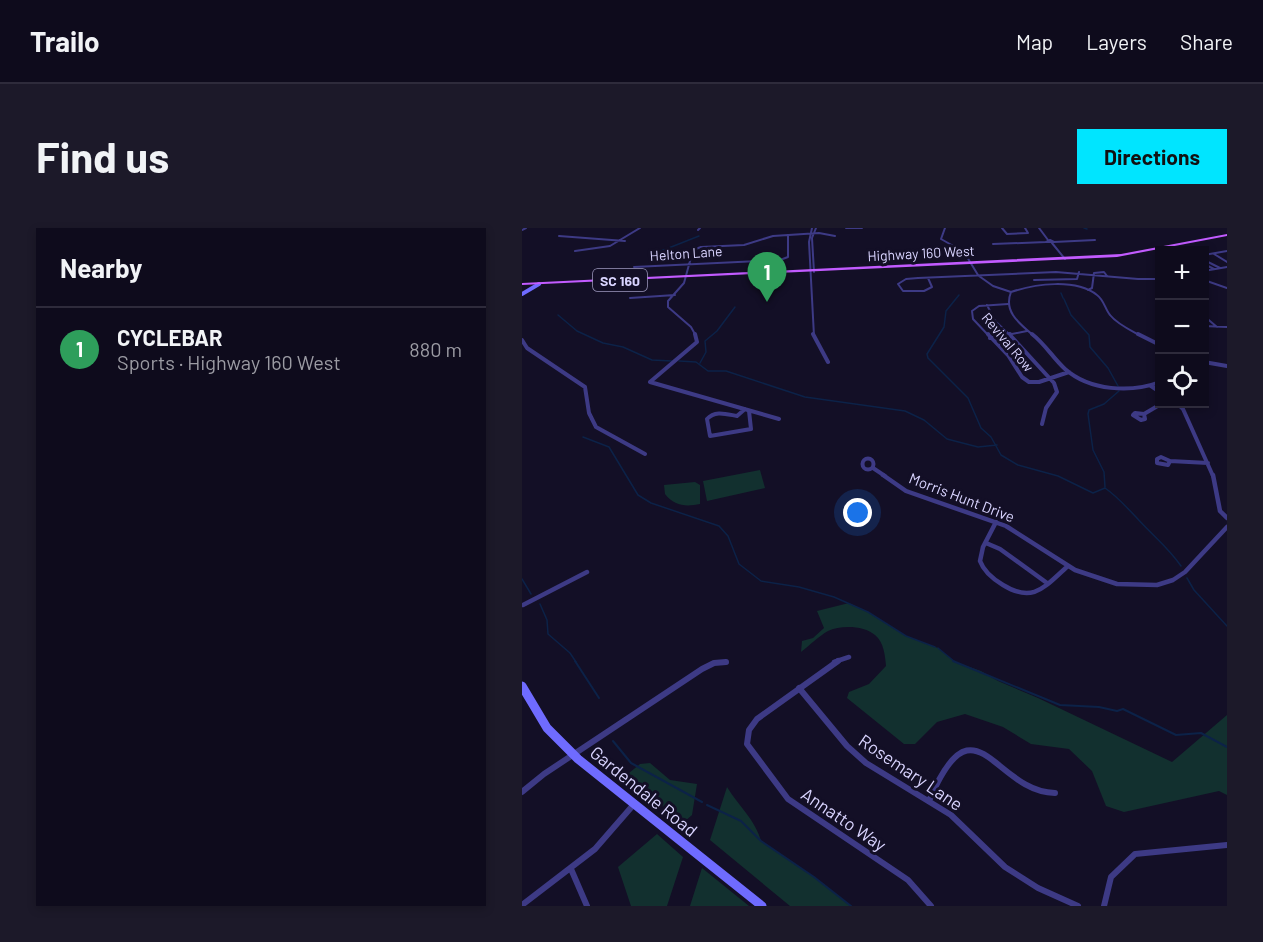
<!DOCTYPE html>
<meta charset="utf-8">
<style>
body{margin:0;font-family:Barlow,sans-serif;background:#1c1929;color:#f1f3f6}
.controls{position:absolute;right:18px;top:18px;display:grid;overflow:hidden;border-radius:0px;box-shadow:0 3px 9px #0003}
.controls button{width:54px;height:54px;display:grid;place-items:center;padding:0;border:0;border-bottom:2px solid #2e2b3b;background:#0e0b1c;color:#f1f3f6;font:30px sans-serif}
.you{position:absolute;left:336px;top:285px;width:21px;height:21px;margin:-15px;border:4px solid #fff;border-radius:50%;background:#1a73e8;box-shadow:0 0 0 9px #1a73e833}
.badge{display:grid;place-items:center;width:39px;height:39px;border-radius:50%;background:#00e5ff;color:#fff;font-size:20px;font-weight:700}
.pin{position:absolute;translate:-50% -50px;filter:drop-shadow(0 2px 3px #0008)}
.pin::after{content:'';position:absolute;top:32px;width:21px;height:18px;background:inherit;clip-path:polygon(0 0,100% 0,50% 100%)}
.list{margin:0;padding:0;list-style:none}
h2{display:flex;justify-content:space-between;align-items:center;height:78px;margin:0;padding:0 24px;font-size:26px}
h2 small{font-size:20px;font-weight:400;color:#9b9ba3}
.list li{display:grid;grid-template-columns:39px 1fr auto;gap:18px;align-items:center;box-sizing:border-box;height:84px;padding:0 24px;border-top:2px solid #2e2b3b}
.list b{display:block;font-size:22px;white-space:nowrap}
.list p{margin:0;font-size:20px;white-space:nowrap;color:#9b9ba3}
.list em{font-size:20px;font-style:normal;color:#9b9ba3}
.icon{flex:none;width:33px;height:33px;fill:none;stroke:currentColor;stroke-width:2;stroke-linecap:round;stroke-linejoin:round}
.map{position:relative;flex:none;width:705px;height:678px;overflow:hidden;border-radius:0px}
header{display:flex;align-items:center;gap:36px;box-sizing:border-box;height:84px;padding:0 30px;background:#0e0b1c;border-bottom:2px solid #2e2b3b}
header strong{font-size:28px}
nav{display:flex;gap:33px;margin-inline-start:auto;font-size:21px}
.intro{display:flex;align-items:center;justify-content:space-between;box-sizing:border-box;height:144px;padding:0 36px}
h1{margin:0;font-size:42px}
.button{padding:15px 27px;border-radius:0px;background:#00e5ff;color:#111;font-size:21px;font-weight:700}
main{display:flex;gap:36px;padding:0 36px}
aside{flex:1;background:#0e0b1c;border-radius:0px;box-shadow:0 3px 9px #0003}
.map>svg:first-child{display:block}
</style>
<header>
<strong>Trailo</strong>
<nav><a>Map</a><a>Layers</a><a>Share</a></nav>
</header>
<div class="intro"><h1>Find us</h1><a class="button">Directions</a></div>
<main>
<aside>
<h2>Nearby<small></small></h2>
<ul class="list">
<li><span class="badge" style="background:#2e9e5b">1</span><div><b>CYCLEBAR</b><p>Sports · Highway 160 West</p></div><em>880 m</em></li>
</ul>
</aside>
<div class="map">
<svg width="705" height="678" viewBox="0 0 705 678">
<rect width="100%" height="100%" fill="#130f26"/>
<path fill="#12302f" d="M 238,242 L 243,260 L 185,273 L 181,253 Z
M 173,254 L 178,257 L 178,276 C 164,279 152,278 143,266 L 142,257 Z
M 327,375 L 346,384 L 384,408 L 416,420 L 433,434 L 459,443 L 476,453 L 516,470 L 650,534 L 705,487 L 705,567 L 697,563 L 602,584 L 584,578 L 570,543 L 547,521 L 509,516 L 481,499 L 443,486 L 415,494 L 393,516 L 382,516 L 325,470 L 327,464 L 347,456 L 364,438 C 363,428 362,414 353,407 C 342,397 318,397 306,403 C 297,408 288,417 279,424 L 280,413 L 291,410 L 302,400 L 295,383 Z
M 128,535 L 148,552 L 175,556 L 170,587 L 162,594 L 101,550 L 118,536 Z
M 205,559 C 216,577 234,593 239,613 L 292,649 L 329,678 L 268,678 L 188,612 Z
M 135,606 L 161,629 L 145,678 L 109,678 L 96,639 Z
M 180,640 L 227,678 L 168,678 Z"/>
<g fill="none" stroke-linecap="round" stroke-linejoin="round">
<path stroke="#0c2248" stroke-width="1.5" d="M 562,0 L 565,1
M 134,25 L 177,8
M 539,65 L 541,70
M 437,67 L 424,83 L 422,99 L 405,126 L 406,130 L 446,170 L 459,200 L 469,209 L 479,227 L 496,237 L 536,248 L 571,265 L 583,260
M 542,71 L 549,87 L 567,107 L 568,119 L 586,140 L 596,158
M 36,87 L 55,103 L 81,115 L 101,119 L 130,132 L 150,133
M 157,133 L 174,134 L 186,143 L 204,143 L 283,169 L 383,183 L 402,192 L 425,211 L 456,219 L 475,217
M 178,135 L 184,124 L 183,113 L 195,103 L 213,79
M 61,209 L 87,219 L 116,267 L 129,275 L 197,298 L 206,308 L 217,336 L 239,353 L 277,359 L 312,369 L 346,384 L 384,408 L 413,419
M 583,259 L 582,244 L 571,222 L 566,186 L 567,182 L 582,176 L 597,163
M 583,260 C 596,269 603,278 614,289 C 629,306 646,319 659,338
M 665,350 L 672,362 L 705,398
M 0,351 L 9,366
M 18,376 L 25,392 L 26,406 L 48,425 L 54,434
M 416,420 L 433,434"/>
<path stroke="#0c2248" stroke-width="2" d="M 53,433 L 77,470
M 431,433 L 538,477 L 577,479 L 595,483 L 601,481 L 654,507 L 679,505 L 705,519
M 91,513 L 109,535 L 180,574
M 185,577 L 219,593 L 239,613 L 292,649 L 329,678"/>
<path stroke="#3d3a85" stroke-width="2" d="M 290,0 L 287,14 L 292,108
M 324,0 L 340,0
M 423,0 L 419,11 L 442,24 L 456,47
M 480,0 L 485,6 L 506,5 L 503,0
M 517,0 L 526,12
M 0,2 L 4,0
M 176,2 L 178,0
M 37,8 L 103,13
M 528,12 L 532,14 L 524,14 Z
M 532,14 L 573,12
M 530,15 L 543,31
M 471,16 L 524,14
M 53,23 L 88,18 L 118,0
M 692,26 L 705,34
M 682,27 L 705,23
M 682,32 L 698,40
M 682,36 L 692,41
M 112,39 L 258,32 L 266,29 L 266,7
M 682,43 L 705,39
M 292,44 L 290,10 L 294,0
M 457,48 L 471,58 L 489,64
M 406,50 L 410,59 L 402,63 L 381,63 L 376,56 L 384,51 L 396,50 L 534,44 L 616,51 L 638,51
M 512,52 L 555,51 L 557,44
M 682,52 L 705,60
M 566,62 L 570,60 L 572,45 L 582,44 L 585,48
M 489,64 C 481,84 498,96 512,108
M 489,64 C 513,56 553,50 575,67 C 582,72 583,81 588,87 C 595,96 608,102 619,108
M 108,70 L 153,67
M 465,77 L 473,93 L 489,108
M 682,88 L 695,99
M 682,98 L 705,99
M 174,108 L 169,99 L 146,79 L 146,73 L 162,55 L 171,22 L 179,19 L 222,17 L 251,8 L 297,5 L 313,8
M 467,108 L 451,91 L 450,83 L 457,78 L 486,76
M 480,108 L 505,103"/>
<path stroke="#3d3a85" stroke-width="4" d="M 291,106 L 306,134
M 466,106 L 486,127 L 500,149 L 507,154 L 517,154 L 547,144
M 487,106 L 532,155 L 535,164 L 524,180 L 520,196
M 510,106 C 523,116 531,130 543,141 C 568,163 609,165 638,154
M 616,106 L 638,117
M 468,110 L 488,106
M 0,112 L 5,120 L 63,159 L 67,185 L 74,199 L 123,226
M 682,134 L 705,138
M 128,154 L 175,114 L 173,106
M 128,154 L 257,191
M 629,158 L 638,164
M 656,176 L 661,181 L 691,248
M 223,181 L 215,188 C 204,186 193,182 185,191 L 188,208 L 229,201 L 227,183
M 613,185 L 622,186 L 623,191 L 619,192 L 611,187 Z
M 622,186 L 639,176
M 639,229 L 648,233 L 646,237 L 635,235 L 635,231 Z
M340.5 236a5.5 5.5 0 1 1 11 0a5.5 5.5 0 1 1-11 0Z
M 648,233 L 686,235
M 351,240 L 363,248"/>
<path stroke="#3d3a85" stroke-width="4.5" d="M 361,247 L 384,263 L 484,298 L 553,342 L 595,356 L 635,357 L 651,352 L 663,344 L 705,299
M 691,247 L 698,283 L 705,290
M 474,294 L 461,319 L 458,333 C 462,344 471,351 481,357 C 512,376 523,358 546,338
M 464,315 L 478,321 L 525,355
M 1,377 L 65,344
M 312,434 L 327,429"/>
<path stroke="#3d3a85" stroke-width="6" d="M 316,433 L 235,491 L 227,502 L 225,516 L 266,571 L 386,652 L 409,678
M 277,460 L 325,518 L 344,535 L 429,587 L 483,639 L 516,660 L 556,678
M 0,564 L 22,546 L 180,441 L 192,435 L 204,434
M 407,573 C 453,464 472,564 533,565
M 49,641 L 65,678
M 0,677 L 73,621 L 113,575
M 582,678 L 589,649 L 613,626 L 705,617"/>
<path stroke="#6f6bff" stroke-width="4" d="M 0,66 L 17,56"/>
<path stroke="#6f6bff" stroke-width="9" d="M 0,458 L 25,500 L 56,531 L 240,678"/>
<path fill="#c25bff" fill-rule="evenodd" d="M 705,6 L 705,8 L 595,29 L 0,57 L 0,55 L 599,26 Z"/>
</g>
<g text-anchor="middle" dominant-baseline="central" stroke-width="6" stroke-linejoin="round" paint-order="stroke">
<g font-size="14" fill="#d9d4ff" stroke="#130f26">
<text transform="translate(164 25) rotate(-4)">Helton Lane</text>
<text transform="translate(399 25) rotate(-3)">Highway 160 West</text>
<text transform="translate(486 114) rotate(50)">Revival Row</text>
</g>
<rect fill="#130f26" stroke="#9e99be" stroke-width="1.5" x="71" y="41" width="54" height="22" rx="4.5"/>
<g font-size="14" font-weight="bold" fill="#d9d4ff">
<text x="98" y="52">SC 160</text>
</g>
<g font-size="15" fill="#d9d4ff" stroke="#130f26">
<text transform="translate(440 269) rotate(21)">Morris Hunt Drive</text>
</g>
<g font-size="18" fill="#d9d4ff" stroke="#130f26">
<text transform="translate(389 544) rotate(34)">Rosemary Lane</text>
<text transform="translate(122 563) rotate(39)">Gardendale Road</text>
<text transform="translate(322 591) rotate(34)">Annatto Way</text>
</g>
</g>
</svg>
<div class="controls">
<button>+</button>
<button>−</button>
<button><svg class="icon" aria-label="locate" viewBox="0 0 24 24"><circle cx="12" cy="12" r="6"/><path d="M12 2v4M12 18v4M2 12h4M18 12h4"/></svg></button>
</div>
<div class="you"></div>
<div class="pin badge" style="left:245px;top:74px;background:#2e9e5b">1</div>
</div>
</main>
